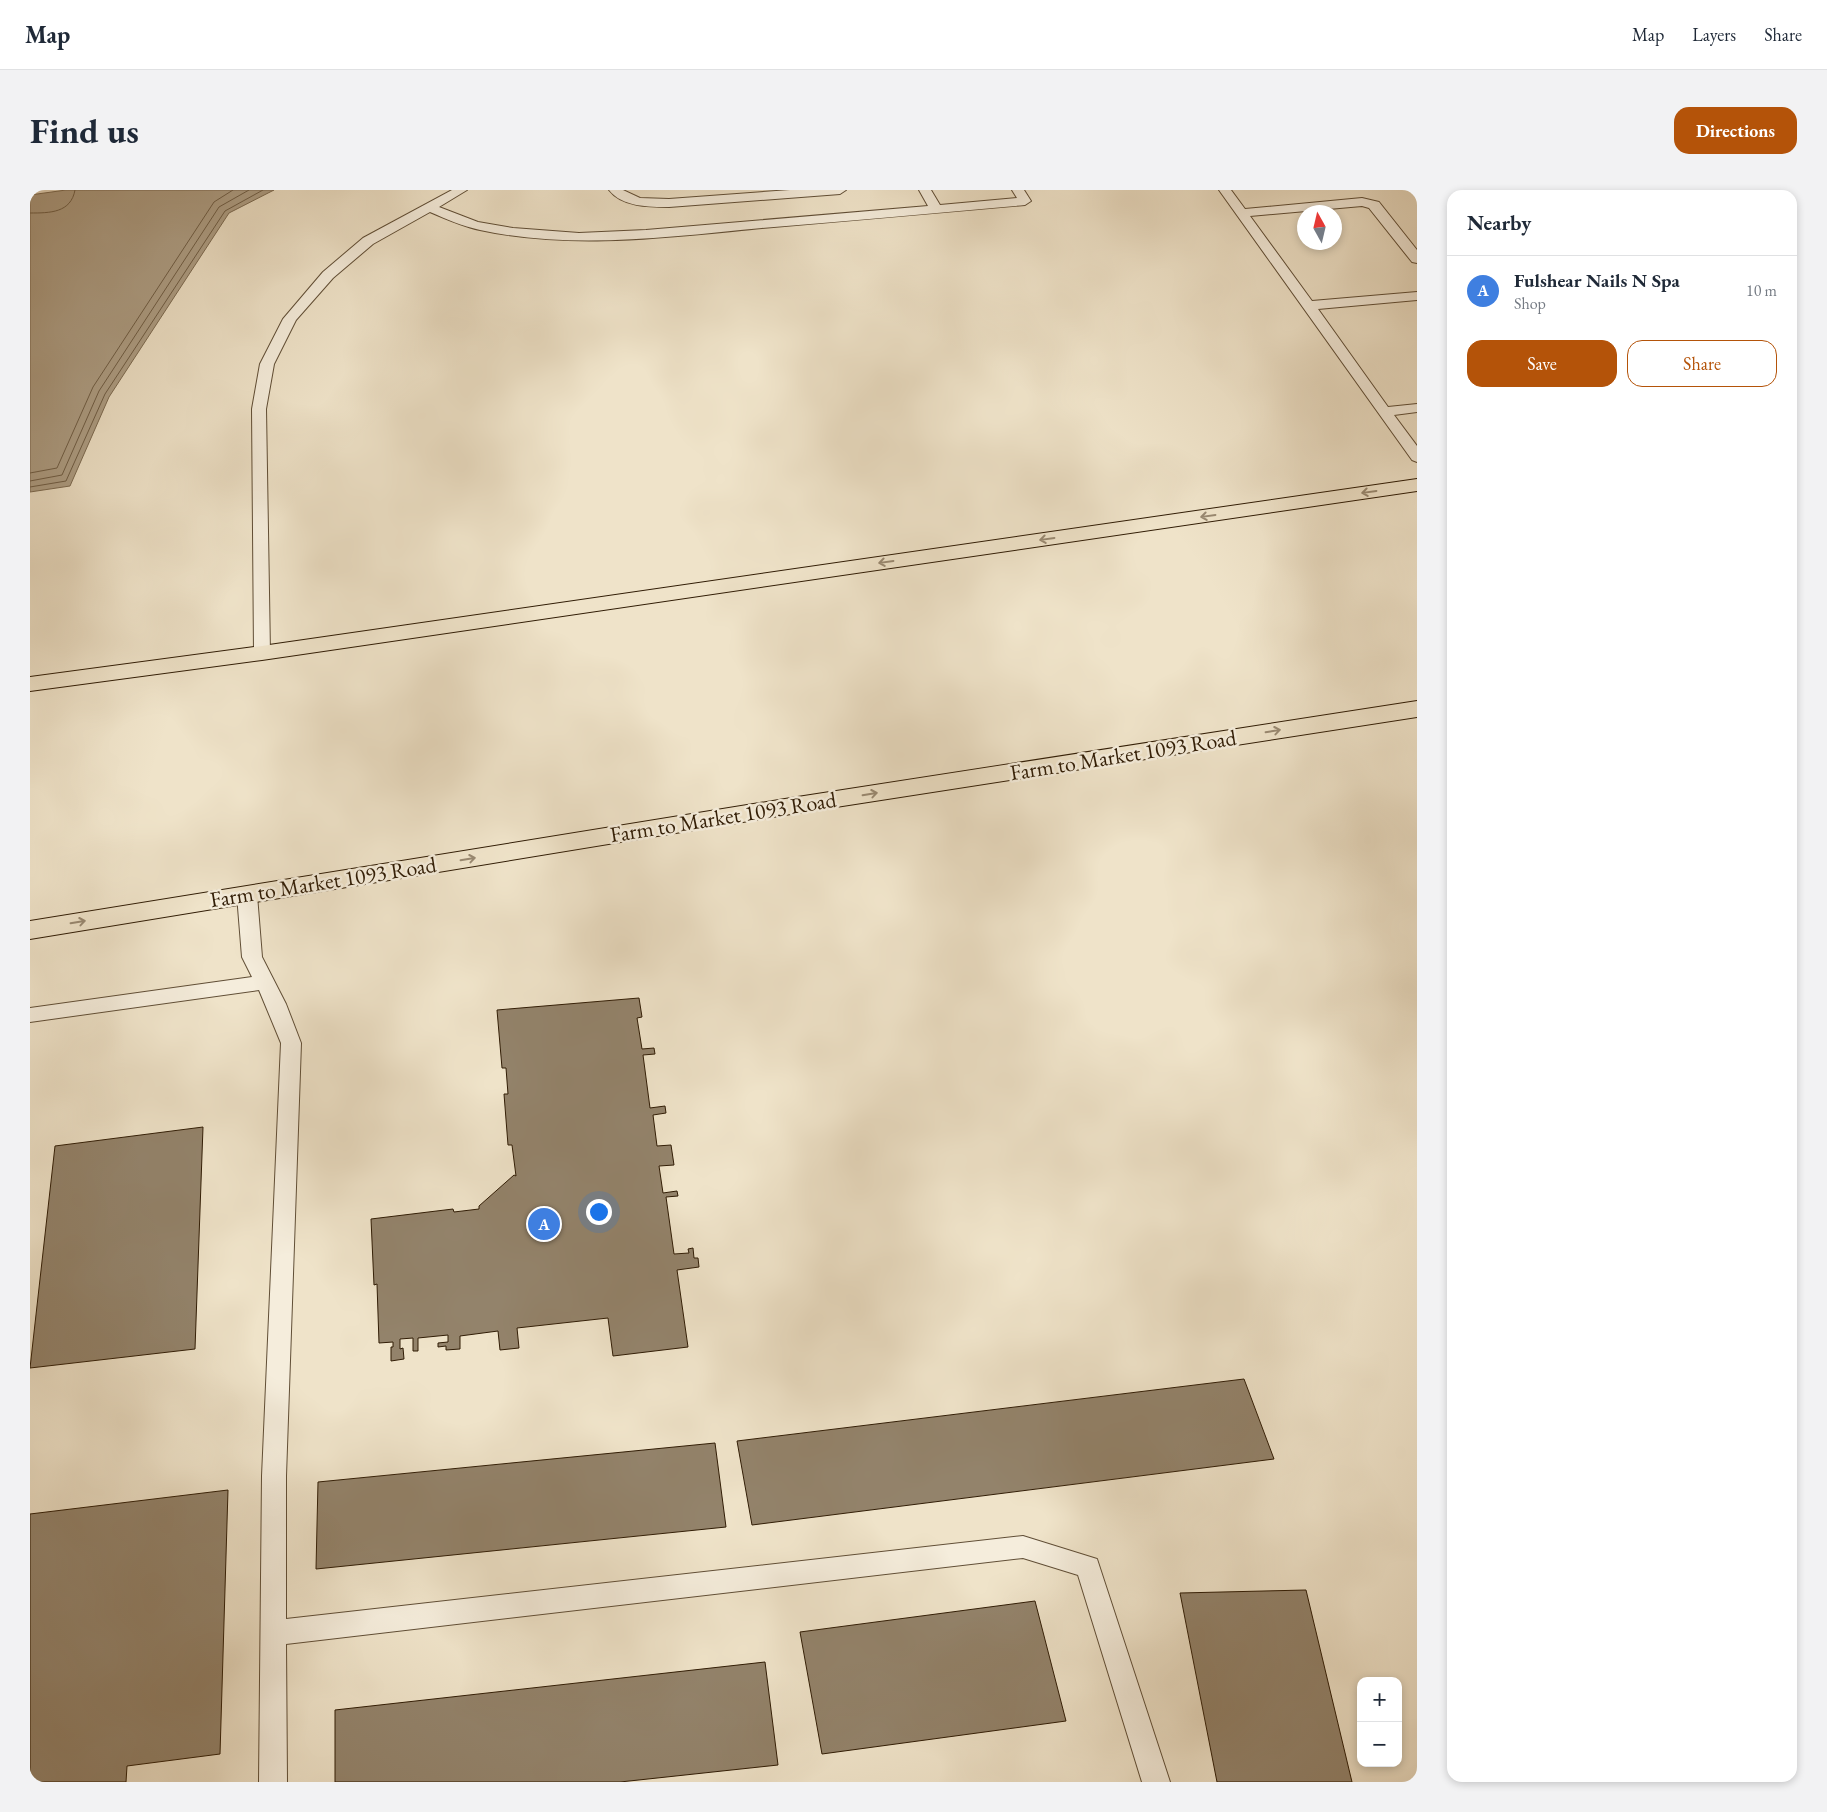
<!DOCTYPE html>
<meta charset="utf-8">
<style>
body{margin:0;font-family:"EB Garamond",serif;background:#f2f2f3;color:#1f2937}
.controls{position:absolute;right:15px;bottom:15px;display:grid;overflow:hidden;border-radius:10px;box-shadow:0 2px 8px #0003}
.controls button{width:45px;height:45px;display:grid;place-items:center;padding:0;border:0;border-bottom:1px solid #e0e1e3;background:#fff;color:#1f2937;font:25px sans-serif}
.compass{position:absolute;left:1267px;top:15px;width:45px;height:45px;border-radius:50%;background:#fff;box-shadow:0 2px 8px #0003;rotate:352deg}
.you{position:absolute;left:568px;top:1021px;width:18px;height:18px;margin:-12px;border:4px solid #fff;border-radius:50%;background:#1a73e8;box-shadow:0 0 0 8px #1a73e833}
.badge{display:grid;place-items:center;width:32px;height:32px;border-radius:50%;background:#b45309;color:#fff;font-size:16px;font-weight:700}
.pin{position:absolute;translate:-50% -50%;border:2px solid #fff;box-shadow:0 1px 5px #0006}
.list{margin:0;padding:0;list-style:none}
h2{display:flex;justify-content:space-between;align-items:center;height:65px;margin:0;padding:0 20px;font-size:21px}
h2 small{font-size:16px;font-weight:400;color:#747a83}
.list li{display:grid;grid-template-columns:32px 1fr auto;gap:15px;align-items:center;box-sizing:border-box;height:70px;padding:0 20px;border-top:1px solid #e0e1e3}
.list b{display:block;font-size:19px;white-space:nowrap}
.list p{margin:0;font-size:16px;white-space:nowrap;color:#747a83}
.list em{font-size:16px;font-style:normal;color:#747a83}
.actions{display:flex;gap:10px;padding:15px 20px}
.actions a{flex:1;padding:11px 0;border:1px solid #b45309;border-radius:15px;text-align:center;font-size:18px;color:#b45309}
.actions .main{background:#b45309;color:#fff}
.map{position:relative;flex:none;width:1387px;height:1592px;overflow:hidden;border-radius:15px}
header{display:flex;align-items:center;gap:30px;box-sizing:border-box;height:70px;padding:0 25px;background:#fff;border-bottom:1px solid #e0e1e3}
header strong{font-size:24px}
nav{display:flex;gap:28px;margin-inline-start:auto;font-size:18px}
.intro{display:flex;align-items:center;justify-content:space-between;box-sizing:border-box;height:120px;padding:0 30px}
h1{margin:0;font-size:35px}
.button{padding:12px 22px;border-radius:15px;background:#b45309;color:#fff;font-size:18px;font-weight:700}
main{display:flex;gap:30px;padding:0 30px}
aside{flex:1;background:#fff;border-radius:15px;box-shadow:0 2px 8px #0003}
.map>svg:first-child{display:block}
</style>
<header>
<strong>Map</strong>
<nav><a>Map</a><a>Layers</a><a>Share</a></nav>
</header>
<div class="intro"><h1>Find us</h1><a class="button">Directions</a></div>
<main>
<div class="map">
<svg width="1387" height="1592" viewBox="0 0 1387 1592">
<rect width="100%" height="100%" fill="#efe3c9"/>
<filter id="stains"><feTurbulence type="fractalNoise" baseFrequency=".004" numOctaves="4"/><feColorMatrix values="0 0 0 0 .2 0 0 0 0 .09 0 0 0 0 .02 0 0 0 .5 -.17"/></filter>
<radialGradient id="worn" r=".72"><stop offset=".6" stop-color="#630" stop-opacity="0"/><stop offset="1" stop-color="#630" stop-opacity=".3"/></radialGradient>
<path fill="#ae9f86" stroke="#7c6b52" d="M 36,0 L 244,0 L 199,23 L 79,207 L 40,296 L 0,302 L 0,5 Z"/>
<g fill="none" stroke-linecap="round" stroke-linejoin="round">
<path stroke="#6f5e46" stroke-width="1" d="M 0,23 C 20,23 41,23 45,0
M 0,283 L 27,278 L 63,197 L 184,12 L 203,0
M 0,291 L 32,285 L 69,201 L 189,17 L 219,0
M 0,297 L 36,291 L 75,204 L 195,21 L 233,0"/>
</g>
<path fill="#93836b" stroke="#301c05" d="M 609,808 L 612,827 L 607,828 L 612,859 L 624,858 L 625,864 L 613,865 L 620,918 L 635,916 L 636,923 L 623,925 L 627,956 L 641,955 L 644,975 L 629,976 L 633,1003 L 647,1001 L 648,1006 L 636,1007 L 644,1064 L 659,1063 L 658,1059 L 663,1058 L 664,1068 L 668,1068 L 669,1077 L 647,1080 L 658,1157 L 583,1166 L 578,1128 L 487,1138 L 489,1158 L 470,1160 L 468,1141 L 430,1146 L 430,1159 L 416,1160 L 416,1156 L 408,1157 L 408,1153 L 418,1152 L 418,1145 L 388,1148 L 388,1161 L 383,1161 L 383,1148 L 370,1149 L 370,1159 L 373,1158 L 374,1169 L 361,1171 L 361,1157 L 363,1157 L 363,1152 L 349,1153 L 347,1094 L 344,1095 L 341,1029 L 423,1019 L 424,1022 L 449,1019 L 449,1016 L 484,985 L 486,986 L 482,955 L 478,955 L 474,904 L 478,904 L 476,878 L 472,878 L 467,820 Z
M 173,937 L 165,1159 L 0,1178 L 25,956 Z
M 1214,1189 L 1244,1269 L 722,1335 L 707,1251 Z
M 685,1253 L 696,1337 L 286,1379 L 288,1292 Z
M 198,1300 L 190,1564 L 97,1576 L 96,1592 L 0,1592 L 0,1324 Z
M 1276,1400 L 1322,1592 L 1187,1592 L 1150,1403 Z
M 1005,1411 L 1036,1531 L 792,1564 L 770,1442 Z
M 735,1472 L 748,1575 L 590,1592 L 305,1592 L 305,1520 Z"/>
<g fill="none" stroke-linecap="round" stroke-linejoin="round">
<defs>
<path id="service" d="M 422,0 L 437,0 L 409,17 L 448,32 L 483,38 L 549,43 L 616,40 L 898,16 L 889,0 L 901,0 L 910,15 L 987,8 L 982,0 L 994,0 L 1001,11 L 995,15 C 907,23 819,31 732,38 C 638,47 542,60 450,40 C 432,36 416,29 400,22 L 343,54 L 303,88 L 266,130 L 244,174 L 236,219 L 240,463 L 238,467 L 232,468 L 226,467 L 224,463 L 222,219 L 230,174 L 253,129 L 293,82 L 333,48 Z
M 579,0 L 593,0 L 610,8 L 639,9 L 760,0 L 816,0 L 810,4 L 639,17 C 619,17 592,17 579,0 Z
M 1189,0 L 1201,0 L 1215,19 L 1332,8 L 1349,12 L 1387,60 L 1387,73 L 1382,72 L 1339,18 L 1332,16 L 1220,26 L 1282,111 L 1387,102 L 1387,110 L 1288,119 L 1358,217 L 1387,214 L 1387,222 L 1364,225 L 1387,256 L 1387,272 L 1382,270 Z
M 217,698 L 224,700 L 227,705 L 232,767 L 256,814 L 271,853 L 256,1286 L 256,1429 L 993,1346 L 1067,1369 L 1140,1592 L 1112,1592 L 1048,1385 L 993,1368 L 256,1454 L 257,1592 L 229,1592 L 232,1286 L 251,853 L 229,800 L 0,832 L 0,818 L 222,787 L 212,767 L 207,705 L 210,700 Z"/>
<path id="primary" d="M 1387,289 L 1387,301 L 232,470 L 0,501 L 0,487 L 232,456 Z
M 1387,511 L 1387,527 L 761,624 L 0,749 L 0,731 L 761,608 Z"/>
</defs>
<use href="#service" stroke="#604e36" stroke-width="2"/>
<use href="#primary" stroke="#301c05" stroke-width="2"/>
<use href="#service" fill="#f5eddc" fill-rule="evenodd"/>
<use href="#primary" fill="#efe3c9" fill-rule="evenodd"/>
</g>
<defs><path id="oneway-shaft" d="M-6 0H5M1.5-3L5.5 0L1.5 3" fill="none" stroke-width="1.6" stroke-linecap="round" stroke-linejoin="round" transform="scale(1.25)"/></defs>
<g stroke="#998971">
<use href="#oneway-shaft" transform="translate(1339 302) rotate(172)"/>
<use href="#oneway-shaft" transform="translate(1178 326) rotate(172)"/>
<use href="#oneway-shaft" transform="translate(1017 349) rotate(172)"/>
<use href="#oneway-shaft" transform="translate(856 372) rotate(172)"/>
<use href="#oneway-shaft" transform="translate(1243 541) rotate(-9)"/>
<use href="#oneway-shaft" transform="translate(840 604) rotate(-9)"/>
<use href="#oneway-shaft" transform="translate(438 669) rotate(-9)"/>
<use href="#oneway-shaft" transform="translate(48 732) rotate(-9)"/>
</g>
<g text-anchor="middle" dominant-baseline="central" stroke-width="5" stroke-linejoin="round" paint-order="stroke">
<g font-size="22" fill="#301c05" stroke="#f5eddc">
<text transform="translate(1093 565) rotate(-9)">Farm to Market 1093 Road</text>
<text transform="translate(693 627) rotate(-9)">Farm to Market 1093 Road</text>
<text transform="translate(293 692) rotate(-9)">Farm to Market 1093 Road</text>
</g>
</g>
<rect width="100%" height="100%" filter="url(#stains)"/>
<rect width="100%" height="100%" fill="url(#worn)"/>
</svg>
<div class="controls">
<button>+</button>
<button>−</button>
</div>
<svg class="compass" viewBox="-18 -18 36 36"><path d="M0-13l5 13h-10z" fill="#e53935"/><path d="M0 13l5-13h-10z" fill="#747a83"/></svg>
<div class="you"></div>
<div class="pin badge" style="left:514px;top:1034px;background:#3f7fe0">A</div>
</div>
<aside>
<h2>Nearby<small></small></h2>
<ul class="list">
<li><span class="badge" style="background:#3f7fe0">A</span><div><b>Fulshear Nails N Spa</b><p>Shop</p></div><em>10 m</em></li>
</ul>
<div class="actions"><a class="main">Save</a><a>Share</a></div>
</aside>
</main>
